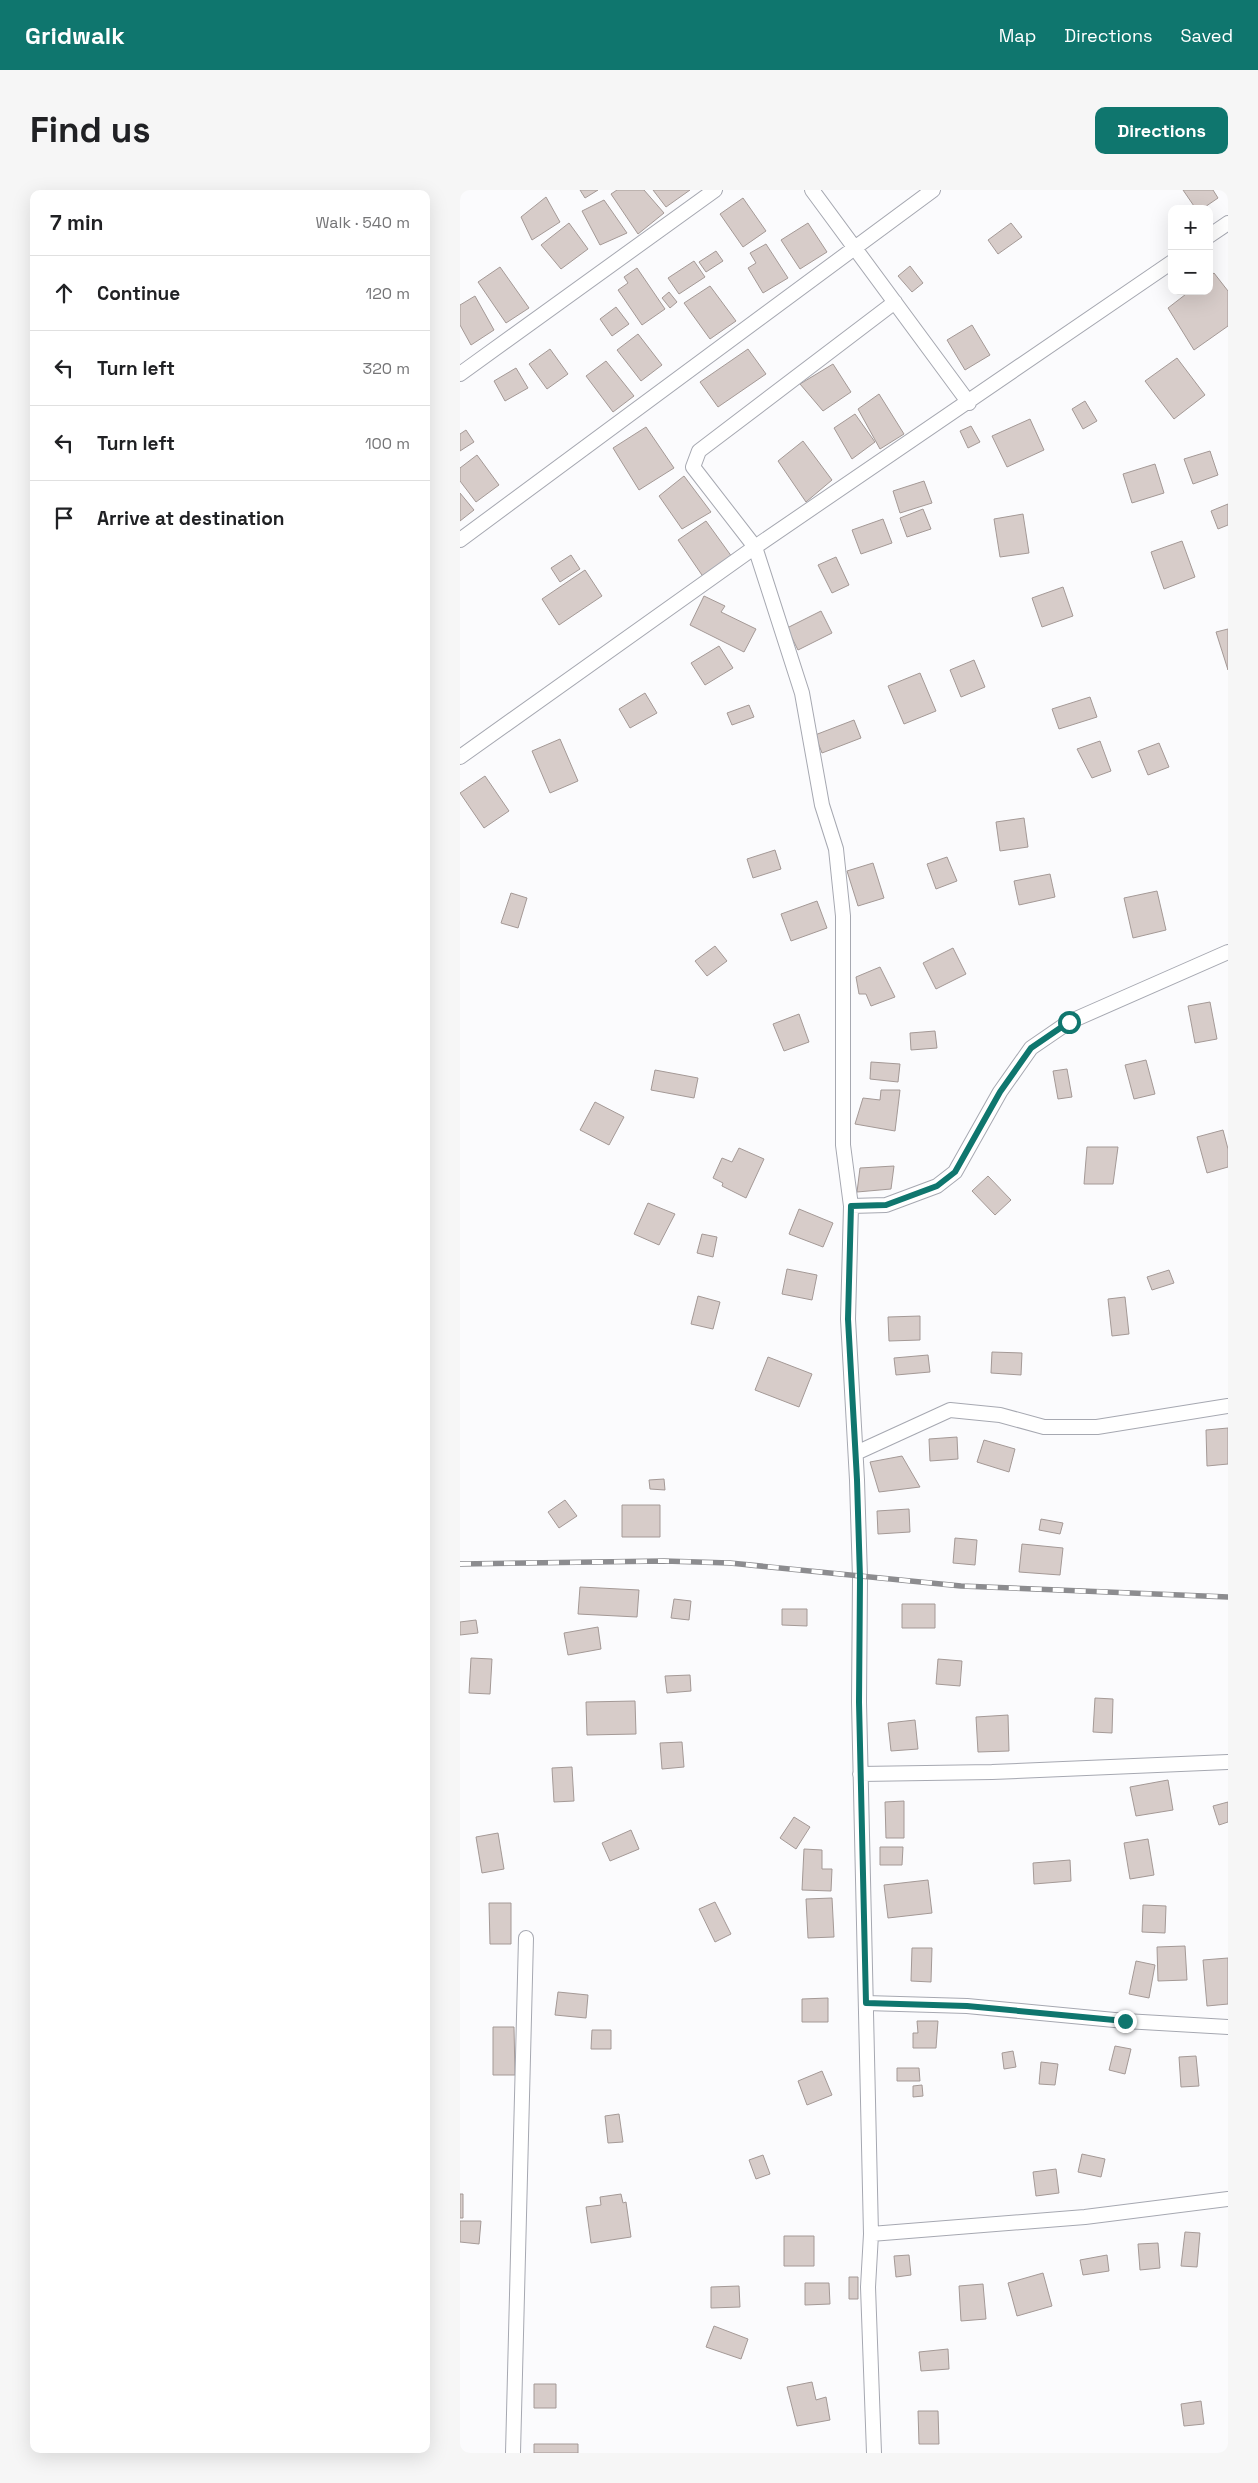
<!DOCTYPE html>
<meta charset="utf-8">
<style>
body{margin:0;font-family:"Space Grotesk",sans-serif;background:#f6f6f6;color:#202124}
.controls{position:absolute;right:15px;top:15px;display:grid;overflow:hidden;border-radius:10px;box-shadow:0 5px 20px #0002}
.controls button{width:45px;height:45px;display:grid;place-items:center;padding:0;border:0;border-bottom:1px solid #e0e0e0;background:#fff;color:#202124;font:25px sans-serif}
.stop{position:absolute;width:15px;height:15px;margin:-11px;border:4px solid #0f766e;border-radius:50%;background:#fff}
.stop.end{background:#0f766e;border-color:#fff;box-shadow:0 1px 5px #0008}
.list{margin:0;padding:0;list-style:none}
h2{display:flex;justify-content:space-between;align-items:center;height:65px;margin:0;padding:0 20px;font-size:21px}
h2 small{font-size:16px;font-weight:400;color:#757577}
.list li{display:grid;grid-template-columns:32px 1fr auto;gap:15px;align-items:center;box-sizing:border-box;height:75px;padding:0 20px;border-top:1px solid #e0e0e0}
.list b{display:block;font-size:19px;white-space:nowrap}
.list em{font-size:16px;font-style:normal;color:#757577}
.icon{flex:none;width:28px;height:28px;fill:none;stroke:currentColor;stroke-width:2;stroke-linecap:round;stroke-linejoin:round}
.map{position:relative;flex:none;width:768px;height:2263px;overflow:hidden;border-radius:10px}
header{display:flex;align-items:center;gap:30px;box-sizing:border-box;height:70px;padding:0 25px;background:#0f766e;color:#fff}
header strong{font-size:24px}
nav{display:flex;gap:28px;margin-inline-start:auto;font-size:18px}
.intro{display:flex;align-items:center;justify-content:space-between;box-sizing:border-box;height:120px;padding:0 30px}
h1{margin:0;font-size:35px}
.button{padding:12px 22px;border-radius:10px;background:#0f766e;color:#fff;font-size:18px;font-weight:700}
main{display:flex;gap:30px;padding:0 30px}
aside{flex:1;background:#fff;border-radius:10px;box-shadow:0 5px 20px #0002}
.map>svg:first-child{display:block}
</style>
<header>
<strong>Gridwalk</strong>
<nav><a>Map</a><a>Directions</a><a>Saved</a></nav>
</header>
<div class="intro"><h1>Find us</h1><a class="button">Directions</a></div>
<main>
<aside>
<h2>7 min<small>Walk · 540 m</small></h2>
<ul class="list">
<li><svg class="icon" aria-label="ahead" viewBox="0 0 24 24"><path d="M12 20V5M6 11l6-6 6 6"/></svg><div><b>Continue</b></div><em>120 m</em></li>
<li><svg class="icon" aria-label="left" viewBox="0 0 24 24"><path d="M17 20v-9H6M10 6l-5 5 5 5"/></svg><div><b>Turn left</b></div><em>320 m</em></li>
<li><svg class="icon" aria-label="left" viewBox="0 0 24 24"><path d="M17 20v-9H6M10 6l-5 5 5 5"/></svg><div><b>Turn left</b></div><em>100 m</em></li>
<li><svg class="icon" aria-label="arrive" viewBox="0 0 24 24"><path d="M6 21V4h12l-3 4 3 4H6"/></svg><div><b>Arrive at destination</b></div></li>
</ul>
</aside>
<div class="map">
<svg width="768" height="2263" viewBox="0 0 768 2263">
<rect width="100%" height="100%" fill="#fbfbfd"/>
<path fill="#d7ccc9" stroke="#a49996" d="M 120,0 L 138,0 L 125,8 Z
M 157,0 L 184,0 L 204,23 L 178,44 L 151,4 Z
M 193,0 L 230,0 L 206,17 Z
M 723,0 L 753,0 L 758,8 L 742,19 L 736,19 Z
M 86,7 L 100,32 L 72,50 L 61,27 Z
M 283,8 L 306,41 L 283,57 L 260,24 Z
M 144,10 L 167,43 L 140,55 L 122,21 Z
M 109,33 L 128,59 L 101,79 L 81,55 Z
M 348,33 L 367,62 L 340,79 L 321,50 Z
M 551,33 L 562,47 L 538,64 L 528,50 Z
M 306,54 L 328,88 L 303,103 L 288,78 L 296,73 L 290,63 Z
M 256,61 L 263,71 L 246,82 L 239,72 Z
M 234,71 L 245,87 L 219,104 L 208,88 Z
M 450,76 L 463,93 L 452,102 L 438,86 Z
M 40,77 L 69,118 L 46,133 L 18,92 Z
M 177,78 L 205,119 L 182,135 L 158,100 L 168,93 L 164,87 Z
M 754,83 L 768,101 L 768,136 L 734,160 L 708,118 L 730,101 L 749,101 L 749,87 Z
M 250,96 L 276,131 L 250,149 L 224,113 Z
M 209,102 L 217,112 L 210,118 L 202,108 Z
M 15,106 L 34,140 L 11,155 L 0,135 L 0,115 Z
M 156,117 L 169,134 L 152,146 L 140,129 Z
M 512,135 L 530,165 L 505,180 L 487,150 Z
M 178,144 L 202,175 L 181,191 L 157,160 Z
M 90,159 L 108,184 L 87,199 L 69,174 Z
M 288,159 L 306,184 L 258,217 L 240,192 Z
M 717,168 L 745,205 L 714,229 L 685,191 Z
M 146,171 L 174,206 L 153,222 L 126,186 Z
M 373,174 L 391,202 L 363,221 L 340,194 Z
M 56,178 L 68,198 L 45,211 L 34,191 Z
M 419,204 L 444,244 L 420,259 L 398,219 Z
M 625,211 L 637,231 L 623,239 L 612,219 Z
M 395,224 L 415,252 L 392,269 L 374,238 Z
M 570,229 L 584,260 L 547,277 L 532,246 Z
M 511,236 L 520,252 L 508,258 L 500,241 Z
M 186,237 L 214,278 L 179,300 L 153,258 Z
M 6,240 L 14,252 L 0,261 L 0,244 Z
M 343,251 L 372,290 L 346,312 L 318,271 Z
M 750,261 L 758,285 L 733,294 L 724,269 Z
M 17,265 L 39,295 L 16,312 L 0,291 L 0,278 Z
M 695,274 L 704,303 L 672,313 L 663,284 Z
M 224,286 L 251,322 L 222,339 L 199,306 Z
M 464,291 L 472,313 L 440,323 L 433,301 Z
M 0,303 L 14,320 L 0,331 Z
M 768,314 L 768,335 L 758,339 L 751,321 Z
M 463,319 L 471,339 L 447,347 L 440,328 Z
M 563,324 L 569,363 L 540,367 L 534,329 Z
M 423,329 L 432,353 L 401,364 L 392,340 Z
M 246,331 L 272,367 L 244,388 L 218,350 Z
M 722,351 L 735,387 L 704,399 L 691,362 Z
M 111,365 L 120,379 L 100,392 L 91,378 Z
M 376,367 L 389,395 L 372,403 L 358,375 Z
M 125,380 L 142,406 L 99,435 L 82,409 Z
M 603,397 L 613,426 L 582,437 L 572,408 Z
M 244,406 L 265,416 L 261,422 L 296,439 L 284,462 L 230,435 Z
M 361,421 L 372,443 L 338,460 L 327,438 Z
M 768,439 L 768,480 L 756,442 Z
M 259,456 L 273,478 L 245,495 L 231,473 Z
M 514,470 L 525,497 L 501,507 L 490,480 Z
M 460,483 L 476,521 L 444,534 L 428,496 Z
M 185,503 L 197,523 L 170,538 L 159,519 Z
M 630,507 L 637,527 L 599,539 L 592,519 Z
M 289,515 L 294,527 L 272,535 L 267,523 Z
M 394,530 L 401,548 L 362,563 L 355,545 Z
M 100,549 L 118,591 L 90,603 L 72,561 Z
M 640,551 L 651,581 L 632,588 L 617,559 Z
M 699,553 L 709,577 L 688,585 L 678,561 Z
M 25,586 L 49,621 L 24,638 L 0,603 Z
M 564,628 L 568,657 L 540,661 L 536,632 Z
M 315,660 L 321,679 L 293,688 L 287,669 Z
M 487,667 L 497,691 L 476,699 L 467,674 Z
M 413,673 L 424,708 L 398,716 L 387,681 Z
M 590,684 L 595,707 L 559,715 L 554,691 Z
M 697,701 L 706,740 L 673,748 L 664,708 Z
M 51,703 L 67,708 L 58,738 L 41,733 Z
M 357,711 L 367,738 L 331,751 L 321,724 Z
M 255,756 L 267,771 L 247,786 L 235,771 Z
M 493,758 L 506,784 L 476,799 L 463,773 Z
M 420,777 L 435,807 L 411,816 L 406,804 L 399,804 L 396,787 Z
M 750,812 L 757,849 L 735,853 L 728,816 Z
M 339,824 L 349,852 L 324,861 L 313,834 Z
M 475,841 L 477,858 L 451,860 L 450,843 Z
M 686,870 L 695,904 L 674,909 L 665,875 Z
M 411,872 L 440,874 L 438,892 L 410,889 Z
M 607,879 L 612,907 L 598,909 L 593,881 Z
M 195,880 L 238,888 L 234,908 L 191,900 Z
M 421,900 L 440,900 L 435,941 L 395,934 L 403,908 L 420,910 Z
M 135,912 L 164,927 L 149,955 L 120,940 Z
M 763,940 L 768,959 L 768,977 L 747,983 L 737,947 Z
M 627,957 L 658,957 L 653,994 L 624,994 Z
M 279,958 L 304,969 L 286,1008 L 262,996 L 263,993 L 253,988 L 262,968 L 272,972 Z
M 434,976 L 431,999 L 397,1002 L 400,978 Z
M 528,986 L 551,1010 L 535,1025 L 512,1001 Z
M 188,1013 L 215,1024 L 199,1055 L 174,1044 Z
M 339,1019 L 373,1033 L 363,1057 L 329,1044 Z
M 242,1044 L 257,1047 L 253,1067 L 237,1063 Z
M 327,1079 L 357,1085 L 352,1110 L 322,1104 Z
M 709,1080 L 714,1093 L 692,1100 L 687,1087 Z
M 238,1106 L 260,1112 L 253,1139 L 231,1134 Z
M 665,1107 L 669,1144 L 652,1146 L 648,1109 Z
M 460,1126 L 460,1150 L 429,1151 L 428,1127 Z
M 532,1162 L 562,1163 L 561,1185 L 531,1183 Z
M 468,1165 L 470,1182 L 436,1185 L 434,1168 Z
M 308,1167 L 352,1184 L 339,1217 L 295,1200 Z
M 768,1238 L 768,1274 L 747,1276 L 746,1240 Z
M 497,1247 L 498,1269 L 470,1271 L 469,1249 Z
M 524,1250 L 555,1259 L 549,1282 L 517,1272 Z
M 442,1266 L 460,1297 L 419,1302 L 410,1272 Z
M 204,1289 L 205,1300 L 190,1299 L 189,1290 Z
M 105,1310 L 117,1326 L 99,1338 L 88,1322 Z
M 162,1315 L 200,1315 L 200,1347 L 162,1347 Z
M 449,1319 L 450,1342 L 418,1344 L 417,1321 Z
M 581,1329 L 603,1333 L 600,1344 L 579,1340 Z
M 495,1348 L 517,1350 L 515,1375 L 493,1373 Z
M 562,1354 L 603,1358 L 600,1385 L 559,1382 Z
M 120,1397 L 179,1400 L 177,1427 L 118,1424 Z
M 214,1409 L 231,1411 L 229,1430 L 211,1428 Z
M 442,1414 L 475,1414 L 475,1438 L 442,1438 Z
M 322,1419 L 347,1419 L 347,1436 L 322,1435 Z
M 16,1430 L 18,1443 L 0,1445 L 0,1432 Z
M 138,1437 L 141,1459 L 108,1465 L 104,1443 Z
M 11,1468 L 32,1469 L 30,1504 L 9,1503 Z
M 478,1469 L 502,1471 L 500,1496 L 476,1494 Z
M 230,1485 L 231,1501 L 207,1503 L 205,1486 Z
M 635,1508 L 653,1509 L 652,1543 L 633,1542 Z
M 175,1511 L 176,1544 L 127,1545 L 126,1512 Z
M 548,1525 L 549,1561 L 518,1562 L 516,1527 Z
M 455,1530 L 458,1559 L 431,1561 L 428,1533 Z
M 222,1552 L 224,1577 L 202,1579 L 200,1553 Z
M 112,1577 L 114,1611 L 94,1612 L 92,1578 Z
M 708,1590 L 713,1620 L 676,1626 L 670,1597 Z
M 444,1611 L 444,1648 L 426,1648 L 425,1612 Z
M 768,1612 L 768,1632 L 759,1635 L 753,1616 Z
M 334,1627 L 350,1637 L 336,1659 L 320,1648 Z
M 171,1640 L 179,1659 L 150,1671 L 142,1653 Z
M 38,1643 L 44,1679 L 22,1683 L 16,1647 Z
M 688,1649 L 694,1685 L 670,1689 L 664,1653 Z
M 420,1657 L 443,1657 L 442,1675 L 420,1675 Z
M 344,1659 L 362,1660 L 362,1679 L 372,1679 L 371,1701 L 342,1700 Z
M 610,1670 L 611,1691 L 574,1694 L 573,1673 Z
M 468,1690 L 472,1723 L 428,1728 L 424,1695 Z
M 372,1708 L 374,1747 L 348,1748 L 346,1709 Z
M 255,1712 L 271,1744 L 255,1752 L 239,1719 Z
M 29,1713 L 51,1713 L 51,1754 L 30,1754 Z
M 683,1715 L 706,1716 L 705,1743 L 682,1742 Z
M 725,1756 L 727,1790 L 698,1791 L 697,1757 Z
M 452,1758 L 472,1758 L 471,1792 L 451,1791 Z
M 768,1768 L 768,1814 L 747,1816 L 743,1770 Z
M 676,1771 L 695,1775 L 689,1808 L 669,1804 Z
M 98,1802 L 128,1805 L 126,1828 L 95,1825 Z
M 368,1808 L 368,1832 L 342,1832 L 342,1809 Z
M 457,1831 L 478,1831 L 476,1858 L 453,1858 L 453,1843 L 458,1843 Z
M 33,1837 L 54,1837 L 55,1885 L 33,1885 Z
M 132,1840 L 151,1840 L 151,1859 L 131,1859 Z
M 655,1856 L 671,1859 L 665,1884 L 649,1880 Z
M 553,1861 L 556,1877 L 544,1879 L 542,1863 Z
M 736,1866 L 739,1896 L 721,1897 L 719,1867 Z
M 581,1872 L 598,1874 L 595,1895 L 579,1894 Z
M 437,1878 L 459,1878 L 460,1891 L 437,1891 Z
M 362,1881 L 372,1905 L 347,1915 L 338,1891 Z
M 462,1895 L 463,1906 L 453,1907 L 453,1896 Z
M 159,1924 L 163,1952 L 148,1953 L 145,1926 Z
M 622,1964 L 645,1969 L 641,1987 L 618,1982 Z
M 303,1965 L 310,1984 L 296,1989 L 289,1970 Z
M 596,1979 L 599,2003 L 576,2006 L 573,1982 Z
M 0,2004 L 3,2004 L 3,2028 L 0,2028 Z
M 161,2004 L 163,2013 L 166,2012 L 171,2047 L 131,2053 L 126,2017 L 141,2015 L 140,2007 Z
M 0,2031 L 21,2031 L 19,2054 L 0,2052 Z
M 725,2042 L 740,2043 L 737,2077 L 721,2076 Z
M 324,2046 L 354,2046 L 354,2076 L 324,2076 Z
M 698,2053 L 700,2078 L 680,2080 L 678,2054 Z
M 449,2065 L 451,2085 L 436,2087 L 434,2066 Z
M 647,2065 L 649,2081 L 623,2085 L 620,2070 Z
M 583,2083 L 592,2116 L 557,2126 L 548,2093 Z
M 389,2087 L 398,2087 L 398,2109 L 389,2109 Z
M 345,2093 L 369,2093 L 370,2114 L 345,2115 Z
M 523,2094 L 526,2129 L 501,2131 L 499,2096 Z
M 279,2096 L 280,2117 L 251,2118 L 251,2097 Z
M 254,2136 L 288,2149 L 281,2169 L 246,2157 Z
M 488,2159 L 489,2179 L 461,2181 L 459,2162 Z
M 352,2192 L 356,2210 L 366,2207 L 370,2230 L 337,2236 L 327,2197 Z
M 74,2194 L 96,2194 L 96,2218 L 74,2218 Z
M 741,2211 L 744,2234 L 724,2236 L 721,2214 Z
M 458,2221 L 478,2221 L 479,2254 L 459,2254 Z
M 74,2254 L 118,2254 L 118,2263 L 74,2263 Z"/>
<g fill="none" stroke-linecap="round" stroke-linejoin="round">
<defs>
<path id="minor" d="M 352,0 L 509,213
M 749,46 L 768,33
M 0,184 L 255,0
M 0,350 L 473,0
M 0,567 L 295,357 L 712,72
M 391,1016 L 426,1015 L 477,996 L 495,982 L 540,902 L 571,858 L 609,832 L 768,762
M 396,1263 L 490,1220 L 540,1225 L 584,1237 L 637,1237 L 768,1216
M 400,1584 L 532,1582 L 768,1572
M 406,1813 L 507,1816 L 665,1831 L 768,1837
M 411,2044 L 625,2027 L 768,2009
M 53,2263 L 66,1748
M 414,2263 L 408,2097 L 411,2044 L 399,1512 L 400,1388 L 397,1290 L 388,1129 L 391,1016 L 383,955 L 383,726 L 376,659 L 362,615 L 342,503 L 295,357 L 233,277 L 239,261 L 435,112"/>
</defs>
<use href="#minor" stroke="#a6a8b1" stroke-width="16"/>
<use href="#minor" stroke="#fff" stroke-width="14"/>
<defs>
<path id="rail" d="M 0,1374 L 204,1371 L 270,1373 L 501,1396 L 768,1407"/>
</defs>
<use href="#rail" stroke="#8c8c8f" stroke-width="5.5"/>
<use href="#rail" stroke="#fff" stroke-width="4" stroke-dasharray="11" stroke-linecap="butt"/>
</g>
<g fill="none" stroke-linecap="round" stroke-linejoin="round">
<path stroke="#0f766e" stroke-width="6" d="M 609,832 L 571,858 L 540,902 L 495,982 L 477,996 L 426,1015 L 391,1016 L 388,1129 L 397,1290 L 400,1388 L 399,1512 L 406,1813 L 507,1816 L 665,1831"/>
</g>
</svg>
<div class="controls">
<button>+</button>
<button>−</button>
</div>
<div class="stop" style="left:609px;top:832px"></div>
<div class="stop end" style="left:665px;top:1831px"></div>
</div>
</main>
